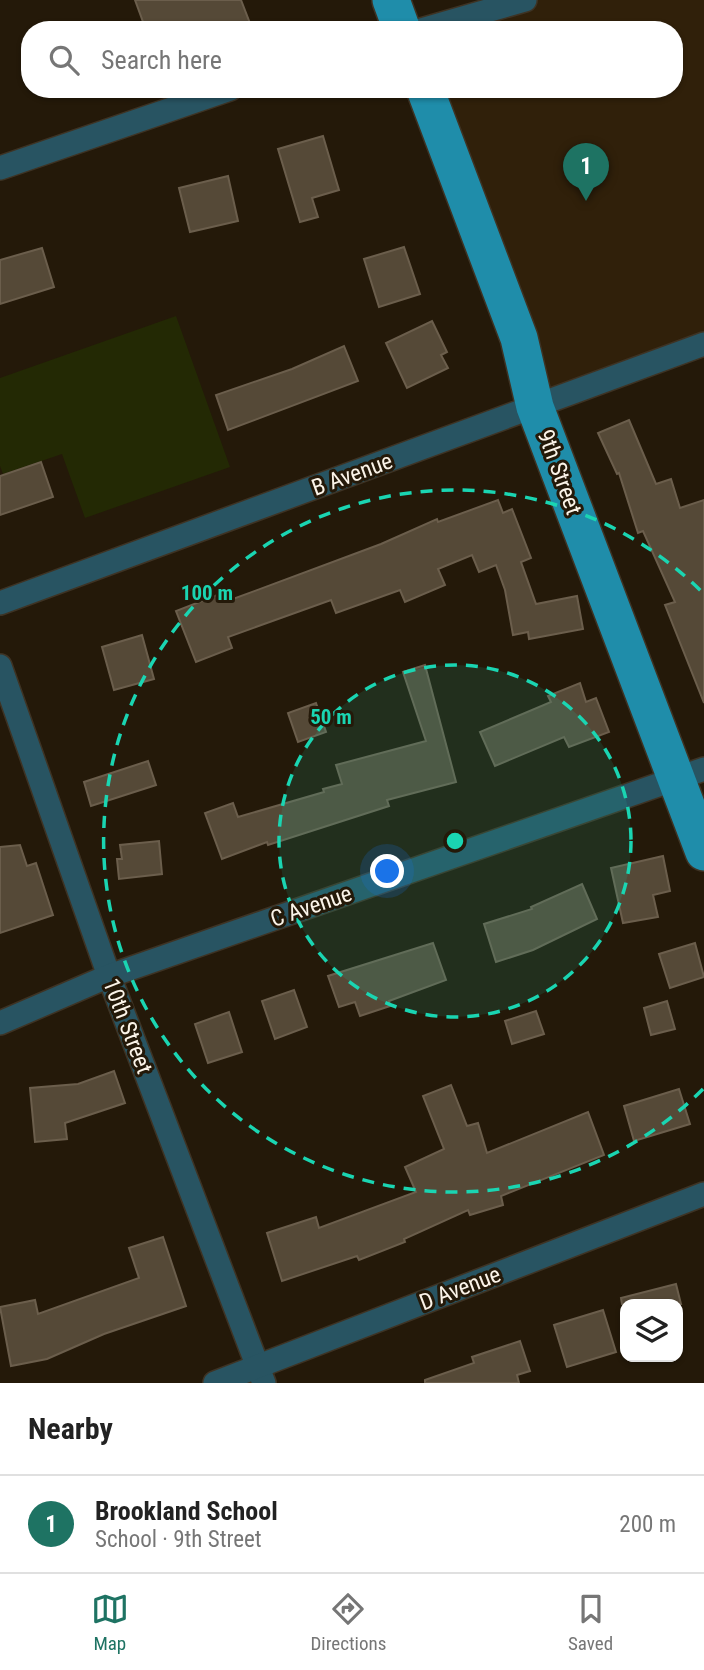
<!DOCTYPE html>
<html lang="en">
<head>
<meta charset="utf-8">
<style>
	body { margin:0; font-family:"Roboto Condensed",sans-serif; background:#f2f2f2; color:#222 }
	.controls { position:absolute; right:21px; bottom:21px; display:grid; overflow:hidden; border-radius:14px; box-shadow:0 2px 5px #0004 }
	.controls button { width:63px; height:63px; display:grid; place-items:center; padding:0; border:0; border-bottom:2px solid #e0e0e0; background:#fff; color:#222; font:35px sans-serif }
	.you { position:absolute; left:388px; top:872px; width:24px; height:24px; margin:-18px; border:5px solid #fff; border-radius:50%; background:#1a73e8; box-shadow:0 0 0 10px #1a73e833 }
	.badge { display:grid; place-items:center; width:46px; height:46px; border-radius:50%; background:#1e7363; color:#fff; font-size:23px; font-weight:700 }
	.pin { position:absolute; translate:-50% -58px; filter:drop-shadow(0 2px 4px #0008) }
	.pin::after { content:''; position:absolute; top:37px; width:24px; height:21px; background:inherit; clip-path:polygon(0 0,100% 0,50% 100%) }
	.list { margin:0; padding:0; list-style:none }
	h2 { display:flex; justify-content:space-between; align-items:center; height:91px; margin:0; padding:0 28px; font-size:30px }
	h2 small { font-size:23px; font-weight:400; color:#767676 }
	.list li { display:grid; grid-template-columns:46px 1fr auto; gap:21px; align-items:center; box-sizing:border-box; height:98px; padding:0 28px; border-top:2px solid #e0e0e0 }
	.list b { display:block; font-size:26px; white-space:nowrap }
	.list p { margin:0; font-size:23px; white-space:nowrap; color:#767676 }
	.list em { font-size:23px; font-style:normal; color:#767676 }
	.icon { flex:none; width:38px; height:38px; fill:none; stroke:currentColor; stroke-width:2; stroke-linecap:round; stroke-linejoin:round }
	.map { position:relative; flex:none; width:704px; height:1383px; overflow:hidden }
	.search { position:absolute; background:#fff; box-shadow:0 2px 5px #0004; left:21px; right:21px; top:21px; height:77px; display:flex; align-items:center; gap:18px; box-sizing:border-box; padding:0 24px; border-radius:28px; color:#767676; font-size:26px }
	.sheet { height:189px; background:#fff }
	nav { display:flex; justify-content:space-around; align-items:center; box-sizing:border-box; height:98px; border-top:2px solid #e0e0e0; background:#fff; font-size:19px; color:#767676 }
	nav a { display:grid; justify-items:center; gap:4px }
	nav .on { color:#1e7363 }
	.map>svg:first-child { display:block }
	.built { fill:#30200a }
	.green { fill:#232904 }
	.building { fill:#554937; stroke:#6b5e4c; stroke-width:2 }
	.lines { fill:none; stroke-linecap:round; stroke-linejoin:round }
	.street-casing { stroke:#3e3324; stroke-width:26 }
	.primary-casing { stroke:#3e3324; stroke-width:40 }
	.street { stroke:#285462; stroke-width:23 }
	.primary { stroke:#1f8daa; stroke-width:37 }
	.ring { fill:none; stroke:#1ad5b2; stroke-width:3.5; stroke-dasharray:12 9 }
	.labels { text-anchor:middle; stroke-width:6; stroke-linejoin:round; paint-order:stroke }
	.street-label { font-size:23px; fill:#fbf4e9; stroke:#241909 }
	.centre { fill:#1ad5b2; stroke:#241909; stroke-width:3.5 }
	.ring-label { font-size:21px; text-anchor:middle; font-weight:bold; fill:#1ad5b2; stroke:#241909; stroke-width:6; stroke-linejoin:round; paint-order:stroke }
</style>
</head>
<body>
<div class="map">
<svg width="704" height="1383" viewBox="0 0 704 1383">
	<rect width="100%" height="100%" fill="#241909"/>
	<!-- built -->
	<path class="built" d="M 525,0 L 704,0 L 704,344 L 535,407 L 425,89 L 674,89 L 674,30 L 421,30 Z"/>
	<!-- green -->
	<path class="green" d="M 176,316 L 230,467 L 85,518 L 62,454 L 3,474 L 0,466 L 0,378 Z"/>
	<!-- building -->
	<g class="building">
		<path d="M 135,0 L 241,0 L 251,26 L 240,30 L 146,30 Z"/>
		<path d="M 323,136 L 339,190 L 312,198 L 318,217 L 300,222 L 278,149 Z"/>
		<path d="M 228,176 L 238,221 L 190,232 L 179,188 Z"/>
		<path d="M 404,247 L 420,294 L 379,307 L 364,259 Z"/>
		<path d="M 42,248 L 54,287 L 0,304 L 0,260 Z"/>
		<path d="M 432,321 L 447,352 L 441,355 L 448,368 L 407,388 L 386,343 Z"/>
		<path d="M 344,346 L 358,381 L 228,430 L 216,395 L 292,369 Z"/>
		<path d="M 629,420 L 656,484 L 671,479 L 680,508 L 704,500 L 704,703 L 665,605 L 675,602 L 643,531 L 638,533 L 619,473 L 617,474 L 598,433 Z"/>
		<path d="M 41,462 L 53,497 L 0,515 L 0,476 Z"/>
		<path d="M 498,500 L 503,513 L 512,509 L 531,558 L 521,562 L 536,604 L 577,596 L 583,629 L 529,639 L 528,632 L 513,635 L 505,590 L 496,565 L 479,572 L 472,555 L 438,569 L 445,585 L 405,602 L 400,590 L 336,613 L 331,600 L 228,637 L 232,648 L 196,662 L 176,611 L 230,590 L 233,599 L 381,544 L 437,519 L 438,522 Z"/>
		<path d="M 142,635 L 154,679 L 114,690 L 102,647 Z"/>
		<path d="M 425,665 L 456,782 L 387,800 L 389,806 L 268,845 L 267,842 L 222,859 L 205,813 L 233,803 L 238,817 L 324,792 L 323,789 L 342,784 L 336,765 L 426,741 L 403,672 Z"/>
		<path d="M 580,683 L 586,702 L 596,698 L 609,732 L 569,747 L 564,737 L 495,766 L 480,732 L 551,702 L 548,696 Z"/>
		<path d="M 316,703 L 326,732 L 298,742 L 288,713 Z"/>
		<path d="M 148,761 L 156,785 L 91,806 L 84,782 Z"/>
		<path d="M 159,841 L 162,874 L 119,879 L 117,859 L 122,859 L 120,845 Z"/>
		<path d="M 20,845 L 27,866 L 36,863 L 53,915 L 0,933 L 0,847 Z"/>
		<path d="M 663,856 L 670,891 L 653,895 L 658,917 L 623,923 L 611,868 Z"/>
		<path d="M 582,884 L 597,919 L 533,950 L 496,962 L 484,924 L 532,909 L 531,907 Z"/>
		<path d="M 433,943 L 446,980 L 389,1001 L 390,1006 L 360,1016 L 355,1002 L 339,1007 L 328,976 Z"/>
		<path d="M 695,943 L 704,977 L 670,988 L 659,954 Z"/>
		<path d="M 294,990 L 307,1027 L 275,1039 L 262,1001 Z"/>
		<path d="M 667,1001 L 675,1029 L 651,1035 L 644,1008 Z"/>
		<path d="M 536,1011 L 544,1034 L 512,1044 L 505,1021 Z"/>
		<path d="M 229,1012 L 242,1052 L 208,1063 L 195,1024 Z"/>
		<path d="M 114,1071 L 125,1103 L 65,1123 L 67,1139 L 35,1142 L 30,1088 L 78,1084 Z"/>
		<path d="M 451,1085 L 467,1126 L 478,1123 L 487,1153 L 588,1112 L 604,1155 L 501,1196 L 503,1205 L 470,1215 L 468,1210 L 404,1239 L 405,1242 L 359,1260 L 357,1256 L 282,1281 L 267,1233 L 316,1217 L 319,1228 L 416,1192 L 405,1167 L 444,1149 L 423,1096 Z"/>
		<path d="M 679,1089 L 690,1124 L 634,1141 L 624,1106 Z"/>
		<path d="M 163,1237 L 186,1306 L 104,1334 L 47,1359 L 11,1366 L 0,1307 L 35,1300 L 38,1314 L 139,1278 L 129,1248 Z"/>
		<path d="M 676,1284 L 681,1304 L 622,1304 L 621,1298 Z"/>
		<path d="M 603,1310 L 616,1352 L 567,1367 L 554,1325 Z"/>
		<path d="M 520,1341 L 530,1371 L 517,1375 L 519,1383 L 425,1383 L 425,1380 L 474,1363 L 472,1357 Z"/>
	</g>
	<g class="lines">
		<!-- street casing -->
		<g class="street-casing">
			<g id="street">
				<path d="M 421,30 L 525,0"/>
				<path d="M 0,168 L 230,89"/>
				<path d="M 0,603 L 704,344"/>
				<path d="M 0,666 L 109,976 L 264,1383"/>
				<path d="M 0,1023 L 109,976 L 704,769"/>
				<path d="M 215,1383 L 704,1194"/>
			</g>
		</g>
		<!-- primary casing -->
		<g class="primary-casing">
			<g id="primary">
				<path d="M 391,0 L 402,30"/>
				<path d="M 425,89 L 519,338 L 535,407 L 704,852"/>
			</g>
		</g>
		<!-- street -->
		<use href="#street" class="street"/>
		<!-- primary -->
		<use href="#primary" class="primary"/>
	</g>
	<!-- distance rings -->
	<circle cx="455" cy="841" r="176" fill="#1ad5b2" fill-opacity=".12"/>
	<g class="ring">
		<circle cx="455" cy="841" r="176"/>
		<path d="M703 1089A351 351 0 1 1 703 593"/>
	</g>
	<g class="labels">
		<!-- street labels -->
		<g class="street-label">
			<text transform="translate(560 472) rotate(70)" y="8">9th Street</text>
			<text transform="translate(352 474) rotate(-20)" y="8">B Avenue</text>
			<text transform="translate(311 906) rotate(-19)" y="8">C Avenue</text>
			<text transform="translate(128 1026) rotate(69)" y="8">10th Street</text>
			<text transform="translate(460 1288) rotate(-21)" y="8">D Avenue</text>
		</g>
	</g>
	<circle cx="455" cy="841" r="10" class="centre"/>
	<g class="ring-label">
		<text x="207" y="600">100 m</text>
		<text x="331" y="724">50 m</text>
	</g>
</svg>
<div class="controls">
<button><svg class="icon" aria-label="layers" viewBox="0 0 24 24"><path d="M12 4l9 5-9 5-9-5zM3 14l9 5 9-5"/></svg></button>
</div>
<div class="you"></div>
<div class="pin badge" style="left:586px;top:201px">1</div>
<div class="search"><svg class="icon" aria-label="search" viewBox="0 0 24 24"><circle cx="10" cy="10" r="6"/><path d="M15 15l6 6"/></svg>Search here</div>
</div>
<section class="sheet">
<h2>Nearby<small></small></h2>
<ul class="list">
<li><span class="badge">1</span><div><b>Brookland School</b><p>School · 9th Street</p></div><em>200 m</em></li>
</ul>
</section>
<nav>
<a class="on"><svg class="icon" aria-label="map" viewBox="0 0 24 24"><path d="M3 6l6-2 6 2 6-2v14l-6 2-6-2-6 2zM9 4v14M15 6v14"/></svg>Map</a>
<a><svg class="icon" aria-label="directions" viewBox="0 0 24 24"><path d="M12 3l9 9-9 9-9-9zM9 14v-3h6M13 9l2 2-2 2"/></svg>Directions</a>
<a><svg class="icon" aria-label="saved" viewBox="0 0 24 24"><path d="M7 4h10v16l-5-4-5 4z"/></svg>Saved</a>
</nav>
</body>
</html>
